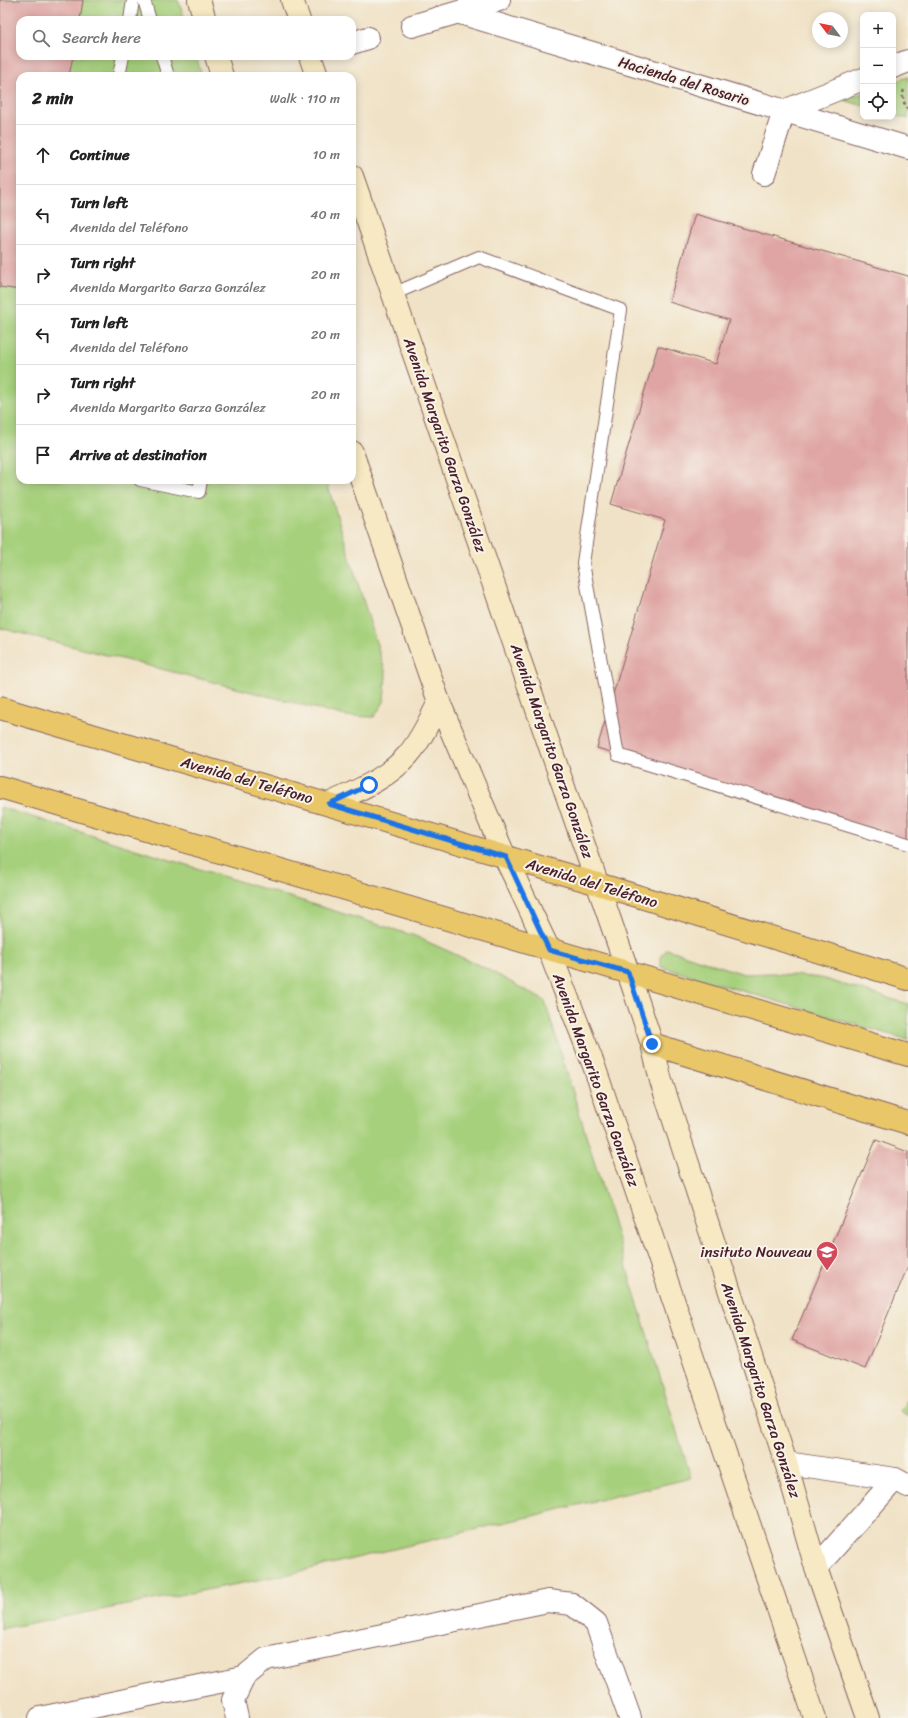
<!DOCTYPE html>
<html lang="en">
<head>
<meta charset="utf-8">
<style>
	body { margin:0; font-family:Sriracha,sans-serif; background:#f2f2f2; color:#222 }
	.controls { position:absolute; right:12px; top:12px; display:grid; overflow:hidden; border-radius:8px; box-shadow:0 2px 10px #0003 }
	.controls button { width:36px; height:36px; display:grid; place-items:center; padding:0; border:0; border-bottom:1px solid #e0e0e0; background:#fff; color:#222; font:20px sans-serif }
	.compass { position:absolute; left:812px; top:12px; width:36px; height:36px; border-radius:50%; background:#fff; box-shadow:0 2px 10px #0003; rotate:302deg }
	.stop { position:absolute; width:12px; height:12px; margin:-9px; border:3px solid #1a73e8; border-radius:50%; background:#fff }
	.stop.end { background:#1a73e8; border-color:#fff; box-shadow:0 1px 4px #0008 }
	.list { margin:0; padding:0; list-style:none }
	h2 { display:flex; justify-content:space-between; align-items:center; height:52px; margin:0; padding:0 16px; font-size:17px }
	h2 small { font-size:13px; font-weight:400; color:#767676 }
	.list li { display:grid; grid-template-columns:26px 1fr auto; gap:12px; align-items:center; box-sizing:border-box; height:60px; padding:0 16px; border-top:1px solid #e0e0e0 }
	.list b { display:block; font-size:15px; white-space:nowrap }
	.list p { margin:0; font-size:13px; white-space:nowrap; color:#767676 }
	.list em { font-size:13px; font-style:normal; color:#767676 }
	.icon { flex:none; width:22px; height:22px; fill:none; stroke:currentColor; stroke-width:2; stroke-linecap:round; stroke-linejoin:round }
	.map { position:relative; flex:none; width:908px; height:1718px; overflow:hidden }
	.search { position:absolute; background:#fff; box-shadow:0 2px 10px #0003; left:16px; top:16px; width:340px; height:44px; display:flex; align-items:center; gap:10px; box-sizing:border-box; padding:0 14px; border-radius:12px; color:#767676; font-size:15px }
	.panel { position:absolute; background:#fff; box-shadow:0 2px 10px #0003; left:16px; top:72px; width:340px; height:412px; border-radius:12px }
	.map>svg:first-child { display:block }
	.green { fill:#a6d07c; stroke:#787854 }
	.building { fill:#dfa5a4 }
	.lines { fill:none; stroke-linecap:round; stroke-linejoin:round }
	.lane-casing { stroke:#846361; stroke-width:14 }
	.street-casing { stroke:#846361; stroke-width:24 }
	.secondary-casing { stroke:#846361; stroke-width:24 }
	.primary-casing { stroke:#846361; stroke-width:24 }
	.path { stroke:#846361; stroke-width:2.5; stroke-dasharray:3 3; stroke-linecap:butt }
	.lane { stroke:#fff; stroke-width:12 }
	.street { stroke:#fff; stroke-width:22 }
	.secondary { stroke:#f6e9c3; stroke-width:22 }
	.primary { stroke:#e9c769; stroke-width:22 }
	.route { stroke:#1a73e8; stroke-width:5 }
	.labels { text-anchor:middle; stroke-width:4; stroke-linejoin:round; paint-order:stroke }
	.street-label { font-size:15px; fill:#4a1f2b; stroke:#f7f3e8 }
	.poi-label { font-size:15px; fill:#4a1f2b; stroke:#f7f3e8; text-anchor:end }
</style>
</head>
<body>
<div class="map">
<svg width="908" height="1718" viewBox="0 0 908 1718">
	<rect width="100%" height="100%" fill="#f7f3e8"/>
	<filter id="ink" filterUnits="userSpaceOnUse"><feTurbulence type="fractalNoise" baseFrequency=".025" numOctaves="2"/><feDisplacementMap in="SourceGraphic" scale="8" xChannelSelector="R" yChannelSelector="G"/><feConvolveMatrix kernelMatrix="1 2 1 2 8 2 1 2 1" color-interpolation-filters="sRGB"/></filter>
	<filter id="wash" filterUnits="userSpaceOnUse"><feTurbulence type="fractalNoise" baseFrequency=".012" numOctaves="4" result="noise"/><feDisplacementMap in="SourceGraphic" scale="16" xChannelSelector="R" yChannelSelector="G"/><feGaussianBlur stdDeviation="0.9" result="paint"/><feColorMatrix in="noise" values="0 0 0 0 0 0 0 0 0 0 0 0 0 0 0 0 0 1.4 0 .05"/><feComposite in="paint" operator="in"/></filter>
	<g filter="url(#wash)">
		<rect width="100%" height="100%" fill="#f0e2c6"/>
		<!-- green -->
		<g class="green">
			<path d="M 0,0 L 178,0 L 185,20 L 20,20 L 20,56 L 196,56 L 202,76 L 20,76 L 20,480 L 326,480 L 386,674 L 384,702 L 374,717 L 346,716 L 0,628 Z"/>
			<path d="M 908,77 L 908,119 L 893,115 L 893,82 Z"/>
			<path d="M 863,93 L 863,106 L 844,100 Z"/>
			<path d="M 0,807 L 415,936 L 487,969 L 545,1001 L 691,1478 L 285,1575 L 0,1629 Z"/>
			<path d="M 667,949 L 744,974 L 772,973 L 821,978 L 908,1004 L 908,1040 L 661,967 L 661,957 Z"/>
			<path d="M 908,1399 L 908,1416 L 900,1411 Z"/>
		</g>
		<g id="blocks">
			<!-- building -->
			<g class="building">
				<path d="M 0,0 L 83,0 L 80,20 L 20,20 L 20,56 L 73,56 L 69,76 L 20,76 L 20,290 L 0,287 Z"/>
				<path d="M 695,214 L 908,276 L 908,839 L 597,748 L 665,520 L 611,504 L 658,346 L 716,364 L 729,320 L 669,302 Z"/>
				<path d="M 876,1140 L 908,1152 L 908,1266 L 865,1369 L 792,1340 Z"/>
			</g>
		</g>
	</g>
	<g filter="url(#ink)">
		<use href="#blocks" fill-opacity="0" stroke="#846361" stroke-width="1"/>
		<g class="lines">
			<!-- lane casing -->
			<g class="lane-casing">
				<g id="lane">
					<path d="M 144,0 L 150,20"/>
					<path d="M 130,20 L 133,0"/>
					<path d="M 162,56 L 168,76"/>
					<path d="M 119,76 L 123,56"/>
					<path d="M 393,294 L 479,257 L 621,310 L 583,563 L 618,755 L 908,844"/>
					<path d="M 140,480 L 199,492 L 201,480"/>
				</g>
			</g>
			<!-- street casing -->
			<g class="street-casing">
				<g id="street">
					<path d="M 460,13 L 908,148"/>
					<path d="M 412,26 L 499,0"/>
					<path d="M 352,43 L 368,38"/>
					<path d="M 893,67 L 908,61"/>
					<path d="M 764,174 L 784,111 L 863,79"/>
					<path d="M 786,1463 L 895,1479 L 908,1486"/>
					<path d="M 816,1568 L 895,1479"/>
					<path d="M 169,1692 L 244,1677"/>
					<path d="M 40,1718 L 159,1693"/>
					<path d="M 237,1718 L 233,1700 L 244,1677 L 266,1659 L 548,1601 L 572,1604 L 596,1623 L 630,1718"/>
				</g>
			</g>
			<!-- secondary casing -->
			<g class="secondary-casing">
				<g id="secondary">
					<path d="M 199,0 L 205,20"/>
					<path d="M 292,0 L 299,20"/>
					<path d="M 216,56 L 222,76"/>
					<path d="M 310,56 L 317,76"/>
					<path d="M 352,176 L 628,972 L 652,1044 L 661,1081 L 786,1463 L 816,1568 L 868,1718"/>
					<path d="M 352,452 L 439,702 L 505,857 L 549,950 L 594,1066 L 815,1718"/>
					<path d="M 329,804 C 356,791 387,779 408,755 C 421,740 430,720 439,702"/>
				</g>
			</g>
			<!-- primary casing -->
			<g class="primary-casing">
				<g id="primary">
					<path d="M 0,708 L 598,884 L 908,979"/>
					<path d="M 0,787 L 908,1055"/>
					<path d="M 652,1044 L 908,1123"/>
				</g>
			</g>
			<!-- path -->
			<path class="path" d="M 904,90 C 901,97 904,104 908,109"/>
			<!-- lane -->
			<use href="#lane" class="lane"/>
			<!-- street -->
			<use href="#street" class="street"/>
			<!-- secondary -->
			<use href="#secondary" class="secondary"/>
			<!-- primary -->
			<use href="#primary" class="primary"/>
		</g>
	</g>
	<g class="lines" filter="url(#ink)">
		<!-- route -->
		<path class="route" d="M 369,785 L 329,804 L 506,857 L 549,950 L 628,972 L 652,1044"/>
	</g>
	<!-- icons -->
	<defs>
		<g id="school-pin" transform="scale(1.15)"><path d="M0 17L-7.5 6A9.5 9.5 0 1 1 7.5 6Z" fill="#d1495b" stroke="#f7f3e8"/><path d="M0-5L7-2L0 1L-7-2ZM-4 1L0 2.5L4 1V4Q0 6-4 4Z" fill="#fff"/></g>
	</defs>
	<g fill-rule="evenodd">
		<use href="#school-pin" x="827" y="1252"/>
	</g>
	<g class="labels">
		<!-- street labels -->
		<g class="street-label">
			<text transform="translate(684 81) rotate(17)" y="5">Hacienda del Rosario</text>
			<text transform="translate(445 445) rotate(71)" y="5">Avenida Margarito Garza González</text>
			<text transform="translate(552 751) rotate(71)" y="5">Avenida Margarito Garza González</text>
			<text transform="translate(247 780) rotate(16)" y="5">Avenida del Teléfono</text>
			<text transform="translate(592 883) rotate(17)" y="5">Avenida del Teléfono</text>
			<text transform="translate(596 1080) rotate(70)" y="5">Avenida Margarito Garza González</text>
			<text transform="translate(761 1390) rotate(72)" y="5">Avenida Margarito Garza González</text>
		</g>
		<!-- poi labels -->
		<g class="poi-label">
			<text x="812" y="1257">insituto Nouveau</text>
		</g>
	</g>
</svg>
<div class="controls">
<button>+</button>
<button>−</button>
<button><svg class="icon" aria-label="locate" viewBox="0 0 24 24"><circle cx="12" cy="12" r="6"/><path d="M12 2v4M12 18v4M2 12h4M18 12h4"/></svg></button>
</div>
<svg class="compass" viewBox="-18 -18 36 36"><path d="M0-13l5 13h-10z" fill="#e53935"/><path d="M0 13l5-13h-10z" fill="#767676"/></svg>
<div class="stop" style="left:369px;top:785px"></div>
<div class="stop end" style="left:652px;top:1044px"></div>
<div class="search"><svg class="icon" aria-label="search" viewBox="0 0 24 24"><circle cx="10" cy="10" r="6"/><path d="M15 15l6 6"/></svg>Search here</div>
<section class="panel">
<h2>2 min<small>Walk · 110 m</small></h2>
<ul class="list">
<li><svg class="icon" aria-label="ahead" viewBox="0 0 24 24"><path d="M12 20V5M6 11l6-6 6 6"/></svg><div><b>Continue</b></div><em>10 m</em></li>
<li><svg class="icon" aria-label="left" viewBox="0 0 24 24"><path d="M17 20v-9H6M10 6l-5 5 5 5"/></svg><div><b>Turn left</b><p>Avenida del Teléfono</p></div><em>40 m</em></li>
<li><svg class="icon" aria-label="right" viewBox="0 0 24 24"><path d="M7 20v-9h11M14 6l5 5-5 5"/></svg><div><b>Turn right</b><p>Avenida Margarito Garza González</p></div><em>20 m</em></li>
<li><svg class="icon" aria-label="left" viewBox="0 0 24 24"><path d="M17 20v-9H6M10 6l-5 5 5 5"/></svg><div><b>Turn left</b><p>Avenida del Teléfono</p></div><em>20 m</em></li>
<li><svg class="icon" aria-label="right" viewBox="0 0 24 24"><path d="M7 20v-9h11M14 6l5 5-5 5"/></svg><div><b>Turn right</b><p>Avenida Margarito Garza González</p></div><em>20 m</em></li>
<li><svg class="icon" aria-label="arrive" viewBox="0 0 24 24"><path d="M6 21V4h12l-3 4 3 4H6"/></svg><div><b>Arrive at destination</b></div></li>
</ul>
</section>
</div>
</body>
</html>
